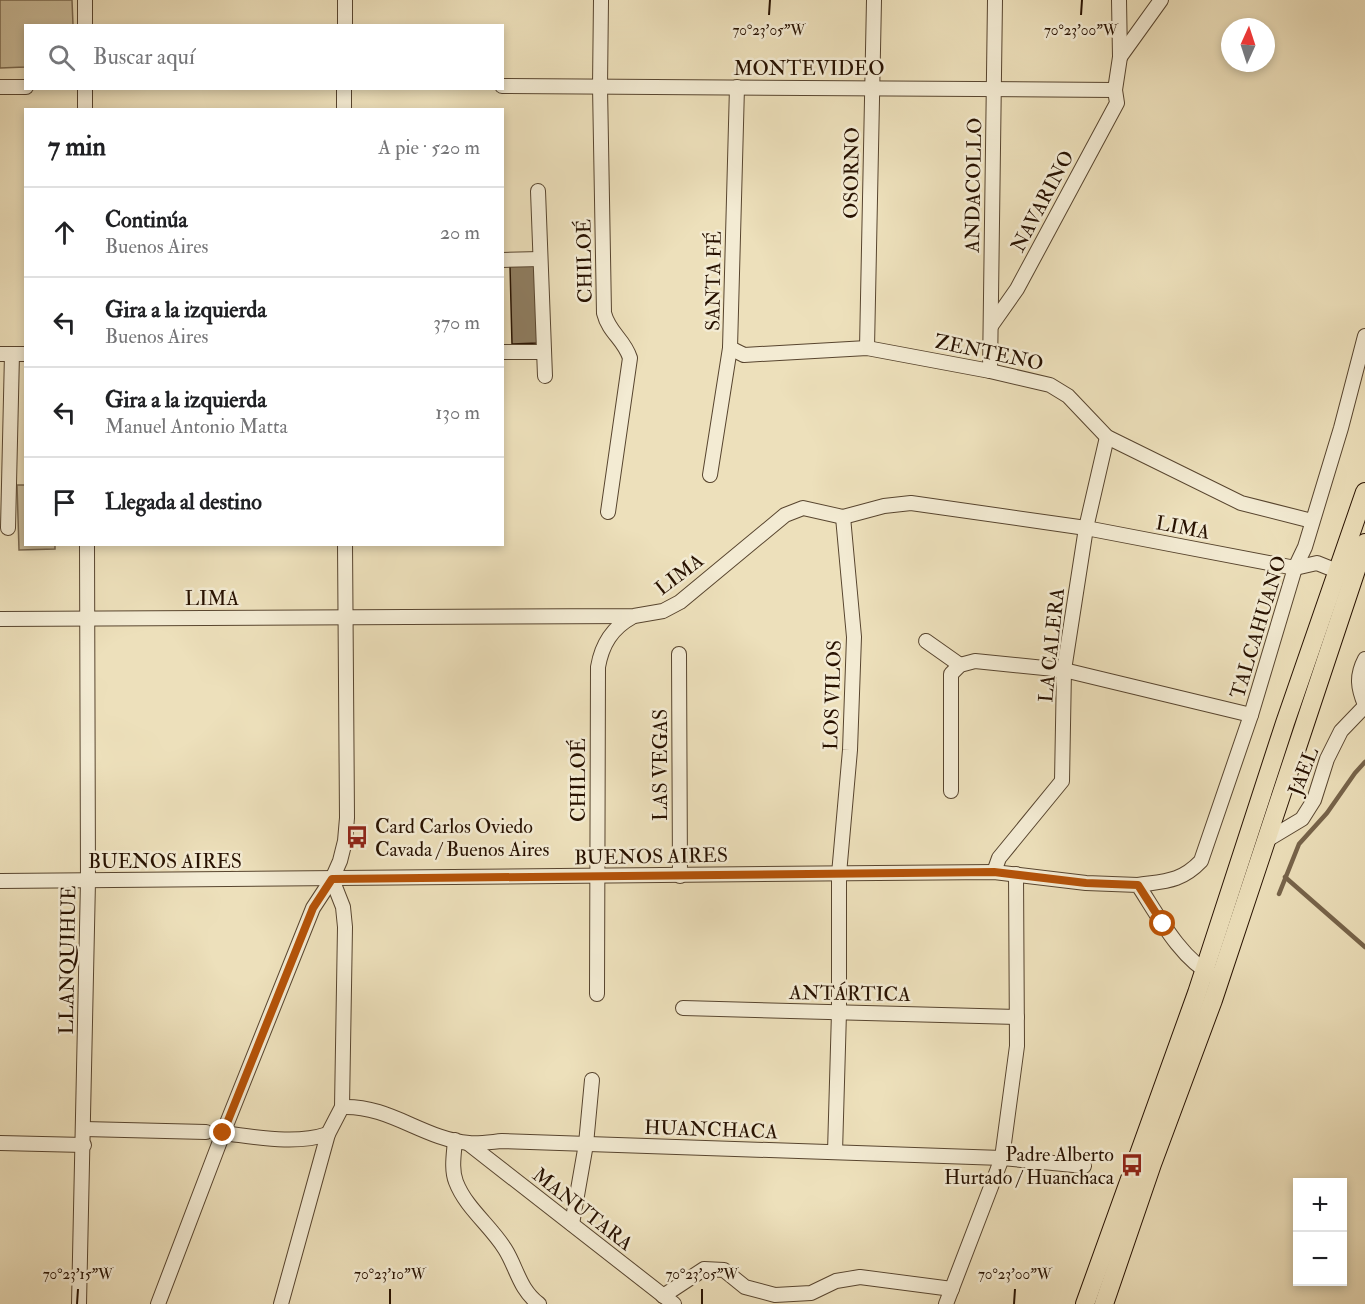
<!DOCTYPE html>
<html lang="es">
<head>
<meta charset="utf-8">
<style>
	body { margin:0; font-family:"IM FELL Double Pica",serif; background:#f6f6f6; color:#202124 }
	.controls { position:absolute; right:18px; bottom:18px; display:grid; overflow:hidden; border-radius:0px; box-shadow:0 3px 9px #0003 }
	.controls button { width:54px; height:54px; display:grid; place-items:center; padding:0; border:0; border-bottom:2px solid #e0e0e0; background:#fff; color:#202124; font:30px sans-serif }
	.compass { position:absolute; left:1221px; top:18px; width:54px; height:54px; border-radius:50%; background:#fff; box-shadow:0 3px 9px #0003; rotate:3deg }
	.stop { position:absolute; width:18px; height:18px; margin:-14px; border:4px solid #b45309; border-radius:50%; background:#fff }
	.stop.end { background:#b45309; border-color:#fff; box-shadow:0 2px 6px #0008 }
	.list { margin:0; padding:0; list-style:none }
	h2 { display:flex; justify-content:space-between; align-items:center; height:78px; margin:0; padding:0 24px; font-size:26px }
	h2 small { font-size:20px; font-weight:400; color:#757577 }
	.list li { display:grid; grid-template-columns:39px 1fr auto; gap:18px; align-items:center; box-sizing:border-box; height:90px; padding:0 24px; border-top:2px solid #e0e0e0 }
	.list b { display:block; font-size:22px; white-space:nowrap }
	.list p { margin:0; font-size:20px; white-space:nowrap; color:#757577 }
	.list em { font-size:20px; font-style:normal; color:#757577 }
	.icon { flex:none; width:33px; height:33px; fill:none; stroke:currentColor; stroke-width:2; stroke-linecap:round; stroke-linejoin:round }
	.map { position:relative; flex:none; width:1365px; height:1304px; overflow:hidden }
	.search { position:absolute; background:#fff; box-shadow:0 3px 9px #0003; left:24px; top:24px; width:480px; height:66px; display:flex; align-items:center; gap:15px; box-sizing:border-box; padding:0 21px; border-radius:0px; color:#757577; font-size:22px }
	.panel { position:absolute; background:#fff; box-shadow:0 3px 9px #0003; left:24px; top:108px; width:480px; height:438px; border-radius:0px }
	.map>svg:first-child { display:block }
	.green { fill:#cbbd9b; stroke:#79674e; stroke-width:1.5 }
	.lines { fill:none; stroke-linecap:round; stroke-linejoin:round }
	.stream { stroke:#76634a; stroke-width:4.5 }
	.building { fill:#8e7d61; stroke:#271100; stroke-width:1.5 }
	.minor-casing { stroke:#58452f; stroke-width:16 }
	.major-casing { stroke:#271100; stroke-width:20 }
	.minor { stroke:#f3ebd3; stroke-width:14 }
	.major { stroke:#ede0bb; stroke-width:18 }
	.route { stroke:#b45309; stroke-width:8 }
	.ticks { fill:none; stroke:#271100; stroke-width:2 }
	.labels { text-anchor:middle; stroke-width:5; stroke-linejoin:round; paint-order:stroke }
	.street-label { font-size:20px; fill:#271100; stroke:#f3ebd3 }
	.poi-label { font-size:20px; fill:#271100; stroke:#f3ebd3; text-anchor:start }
	.ticks-label { font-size:15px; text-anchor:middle; fill:#271100; stroke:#f3ebd3; stroke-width:5; stroke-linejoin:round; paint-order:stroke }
</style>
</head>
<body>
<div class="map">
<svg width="1365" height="1304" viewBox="0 0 1365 1304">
	<rect width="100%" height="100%" fill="#ede0bb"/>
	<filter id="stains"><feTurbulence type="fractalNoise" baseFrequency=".00333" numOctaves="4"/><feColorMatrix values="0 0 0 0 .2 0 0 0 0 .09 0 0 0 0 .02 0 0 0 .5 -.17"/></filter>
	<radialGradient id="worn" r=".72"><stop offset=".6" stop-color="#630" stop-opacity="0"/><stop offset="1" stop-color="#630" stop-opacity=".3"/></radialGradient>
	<!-- green -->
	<g class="green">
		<path d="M 0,0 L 72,0 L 73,25 L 26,26 L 25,67 L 0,68 Z"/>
		<path d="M 17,485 L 25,485 L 26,544 L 55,545 L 55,549 L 19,550 Z"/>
	</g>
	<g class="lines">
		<!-- stream -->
		<g class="stream">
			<path d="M 1285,877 L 1365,947"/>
			<path d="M 1279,894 L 1299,844 L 1327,813 L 1355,773 L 1365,762"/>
		</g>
	</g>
	<!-- building -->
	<path class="building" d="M 536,265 L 538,343 L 512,344 L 510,266 Z"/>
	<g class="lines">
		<!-- minor casing -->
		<g class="minor-casing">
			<g id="minor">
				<path d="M 601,0 L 600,86 L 604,313 C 609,333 624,339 630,358 L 608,512"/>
				<path d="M 85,26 L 85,0"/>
				<path d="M 345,26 L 345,0"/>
				<path d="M 1120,57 L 1161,0"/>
				<path d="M 502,86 L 1115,90"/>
				<path d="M 0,87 L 26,87"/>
				<path d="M 85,88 L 85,110"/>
				<path d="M 344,88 L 344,110"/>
				<path d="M 538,191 L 545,376"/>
				<path d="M 502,260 L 540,259"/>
				<path d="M 991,326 L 1017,289 L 1117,103 L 1115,90 L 1120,57 L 1119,0"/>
				<path d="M 730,348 L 744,355 L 867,348 L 990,371 L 1050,385 L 1068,396 L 1107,437 L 1241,503 L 1312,521"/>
				<path d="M 867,348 L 874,0"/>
				<path d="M 502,352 L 544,352"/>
				<path d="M 0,354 L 26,354"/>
				<path d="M 990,371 L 995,0"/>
				<path d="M 710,475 L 730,348 L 737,87"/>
				<path d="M 8,528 L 12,354"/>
				<path d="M 0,619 L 634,616 L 663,611 L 680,602 L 785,515 L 803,508 L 843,517 L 884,506 L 911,503 L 1086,528 L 1295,568 L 1317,563 L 1347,575"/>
				<path d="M 926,641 L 960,665"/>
				<path d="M 679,654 L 680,876"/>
				<path d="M 1365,659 C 1356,676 1358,688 1365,705"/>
				<path d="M 951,791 L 951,674 L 960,665 L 975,661 L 1064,670 L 1251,715"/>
				<path d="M 1267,840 L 1302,819 L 1314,800 L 1327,759 L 1341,731 L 1365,706"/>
				<path d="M 994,872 L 999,858 L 1062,781 L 1064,670 L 1086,528 L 1107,437"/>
				<path d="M 0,881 L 994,872 L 1086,883 L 1138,885 C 1157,914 1181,960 1213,975"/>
				<path d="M 1138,885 C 1165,881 1181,882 1201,861 L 1251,715 L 1295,568 L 1305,547 L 1341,428 L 1365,336"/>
				<path d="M 597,994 L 598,667 C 602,644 612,628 632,617"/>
				<path d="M 683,1008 L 1017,1017"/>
				<path d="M 342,1107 C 390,1105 423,1139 469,1143 C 479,1144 491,1142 502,1141 L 1002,1158 L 1084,1166"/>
				<path d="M 84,1129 L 206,1132"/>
				<path d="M 223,1133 C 257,1137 295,1145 328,1134"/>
				<path d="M 455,1140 C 454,1154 451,1169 456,1182 C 466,1208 490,1225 505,1249 C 517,1268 519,1289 539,1304"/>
				<path d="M 0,1143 L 84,1145"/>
				<path d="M 469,1144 L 674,1304"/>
				<path d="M 835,1152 L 839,1012 L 839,874 L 850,750 L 854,637 L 843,517"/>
				<path d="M 572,1224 L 586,1144 L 592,1080"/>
				<path d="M 663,1296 L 704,1269 L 724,1270 L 745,1287 L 775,1295 L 811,1293 L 836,1281 L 860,1277 L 952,1289"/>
				<path d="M 79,1304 L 88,881 L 87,544"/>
				<path d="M 158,1304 L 227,1123 L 313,908 L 332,879 L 340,861 L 345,841 L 347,818 L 345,544"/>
				<path d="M 281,1304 L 328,1134 L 342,1107 L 345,927 L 343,907 L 332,879"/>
				<path d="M 946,1304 L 1002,1158 L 1017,1046 L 1016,874"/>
			</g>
		</g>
		<!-- major casing -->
		<g class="major-casing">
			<g id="major">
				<path d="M 1085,1304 L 1197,993 L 1285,723 L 1365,492"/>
				<path d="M 1104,1304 L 1152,1164 L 1213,1000 L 1365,543"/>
			</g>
		</g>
		<!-- minor -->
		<use href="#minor" class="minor"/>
		<!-- major -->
		<use href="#major" class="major"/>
	</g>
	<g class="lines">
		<!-- route -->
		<path class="route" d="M 223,1133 L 313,908 L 332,879 L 994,872 L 1086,883 L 1138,885 L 1163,924"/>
	</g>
	<!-- ticks -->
	<path class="ticks" d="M 769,15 L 770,0M 1081,15 L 1082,0M 77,1304 L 78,1289M 390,1304 L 390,1289M 702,1304 L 702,1289M 1014,1304 L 1015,1289"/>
	<!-- icons -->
	<defs>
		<g id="bus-bare" transform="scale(1.8)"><path d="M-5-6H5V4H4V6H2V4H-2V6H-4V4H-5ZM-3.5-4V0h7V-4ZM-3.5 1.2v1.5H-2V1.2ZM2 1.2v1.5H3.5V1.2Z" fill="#8f2418" stroke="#f3ebd3" stroke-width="2.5" paint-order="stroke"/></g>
	</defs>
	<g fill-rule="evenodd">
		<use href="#bus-bare" x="357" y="837"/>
		<use href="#bus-bare" x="1132" y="1165"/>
	</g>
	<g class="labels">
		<!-- street labels -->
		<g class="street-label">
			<text x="809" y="75">MONTEVIDEO</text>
			<text transform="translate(851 173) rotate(-89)" y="7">OSORNO</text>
			<text transform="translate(973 185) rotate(-89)" y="7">ANDACOLLO</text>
			<text transform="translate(1042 201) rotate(-62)" y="7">NAVARINO</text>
			<text transform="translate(584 261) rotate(-91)" y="7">CHILOÉ</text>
			<text transform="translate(713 281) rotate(-89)" y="7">SANTA FÉ</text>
			<text transform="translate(989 352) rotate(12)" y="7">ZENTENO</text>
			<text transform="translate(1183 527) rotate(11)" y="7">LIMA</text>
			<text transform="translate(679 574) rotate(-37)" y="7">LIMA</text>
			<text x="212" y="605">LIMA</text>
			<text transform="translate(1258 627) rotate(-73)" y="7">TALCAHUANO</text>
			<text transform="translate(1051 645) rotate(-84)" y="7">LA CALERA</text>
			<text transform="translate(832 695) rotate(-88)" y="7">LOS VILOS</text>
			<text transform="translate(660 765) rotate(-90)" y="7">LAS VEGAS</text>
			<text transform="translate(1303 771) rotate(-68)" y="7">JAEL</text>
			<text transform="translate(578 780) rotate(-90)" y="7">CHILOÉ</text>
			<text transform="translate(651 856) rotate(-1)" y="7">BUENOS AIRES</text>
			<text x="165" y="868">BUENOS AIRES</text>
			<text transform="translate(67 960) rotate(-89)" y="7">LLANQUIHUE</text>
			<text transform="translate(850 993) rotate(1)" y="7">ANTÁRTICA</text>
			<text transform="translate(711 1129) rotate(2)" y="7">HUANCHACA</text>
			<text transform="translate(583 1209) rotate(38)" y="7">MANUTARA</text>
		</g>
		<!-- poi labels -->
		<g class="poi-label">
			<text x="375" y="833">Card Carlos Oviedo<tspan x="375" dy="23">Cavada / Buenos Aires</tspan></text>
			<text x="1114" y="1161" text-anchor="end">Padre Alberto<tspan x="1114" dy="23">Hurtado / Huanchaca</tspan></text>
		</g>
	</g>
	<g class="ticks-label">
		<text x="769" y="35">70°23'05"W</text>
		<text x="1081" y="35">70°23'00"W</text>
		<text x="78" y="1279">70°23'15"W</text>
		<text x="390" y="1279">70°23'10"W</text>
		<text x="702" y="1279">70°23'05"W</text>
		<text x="1015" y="1279">70°23'00"W</text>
	</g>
	<rect width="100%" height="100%" filter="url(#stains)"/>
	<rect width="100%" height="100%" fill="url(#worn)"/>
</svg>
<div class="controls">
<button>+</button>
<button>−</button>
</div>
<svg class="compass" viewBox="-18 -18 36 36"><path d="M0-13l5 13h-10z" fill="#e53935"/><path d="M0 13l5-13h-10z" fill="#757577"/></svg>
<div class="stop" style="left:1163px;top:924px"></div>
<div class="stop end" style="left:223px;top:1133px"></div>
<div class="search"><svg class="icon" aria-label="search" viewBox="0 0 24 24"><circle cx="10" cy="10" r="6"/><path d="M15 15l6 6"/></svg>Buscar aquí</div>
<section class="panel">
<h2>7 min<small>A pie · 520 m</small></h2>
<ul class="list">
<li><svg class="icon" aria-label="ahead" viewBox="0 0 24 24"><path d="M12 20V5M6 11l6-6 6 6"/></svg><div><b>Continúa</b><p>Buenos Aires</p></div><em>20 m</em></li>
<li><svg class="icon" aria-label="left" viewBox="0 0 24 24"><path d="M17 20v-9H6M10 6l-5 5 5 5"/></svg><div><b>Gira a la izquierda</b><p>Buenos Aires</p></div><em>370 m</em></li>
<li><svg class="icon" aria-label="left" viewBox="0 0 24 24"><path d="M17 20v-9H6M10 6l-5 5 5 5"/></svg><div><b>Gira a la izquierda</b><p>Manuel Antonio Matta</p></div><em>130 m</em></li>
<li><svg class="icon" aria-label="arrive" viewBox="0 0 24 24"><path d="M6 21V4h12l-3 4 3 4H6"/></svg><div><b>Llegada al destino</b></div></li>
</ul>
</section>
</div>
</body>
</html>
